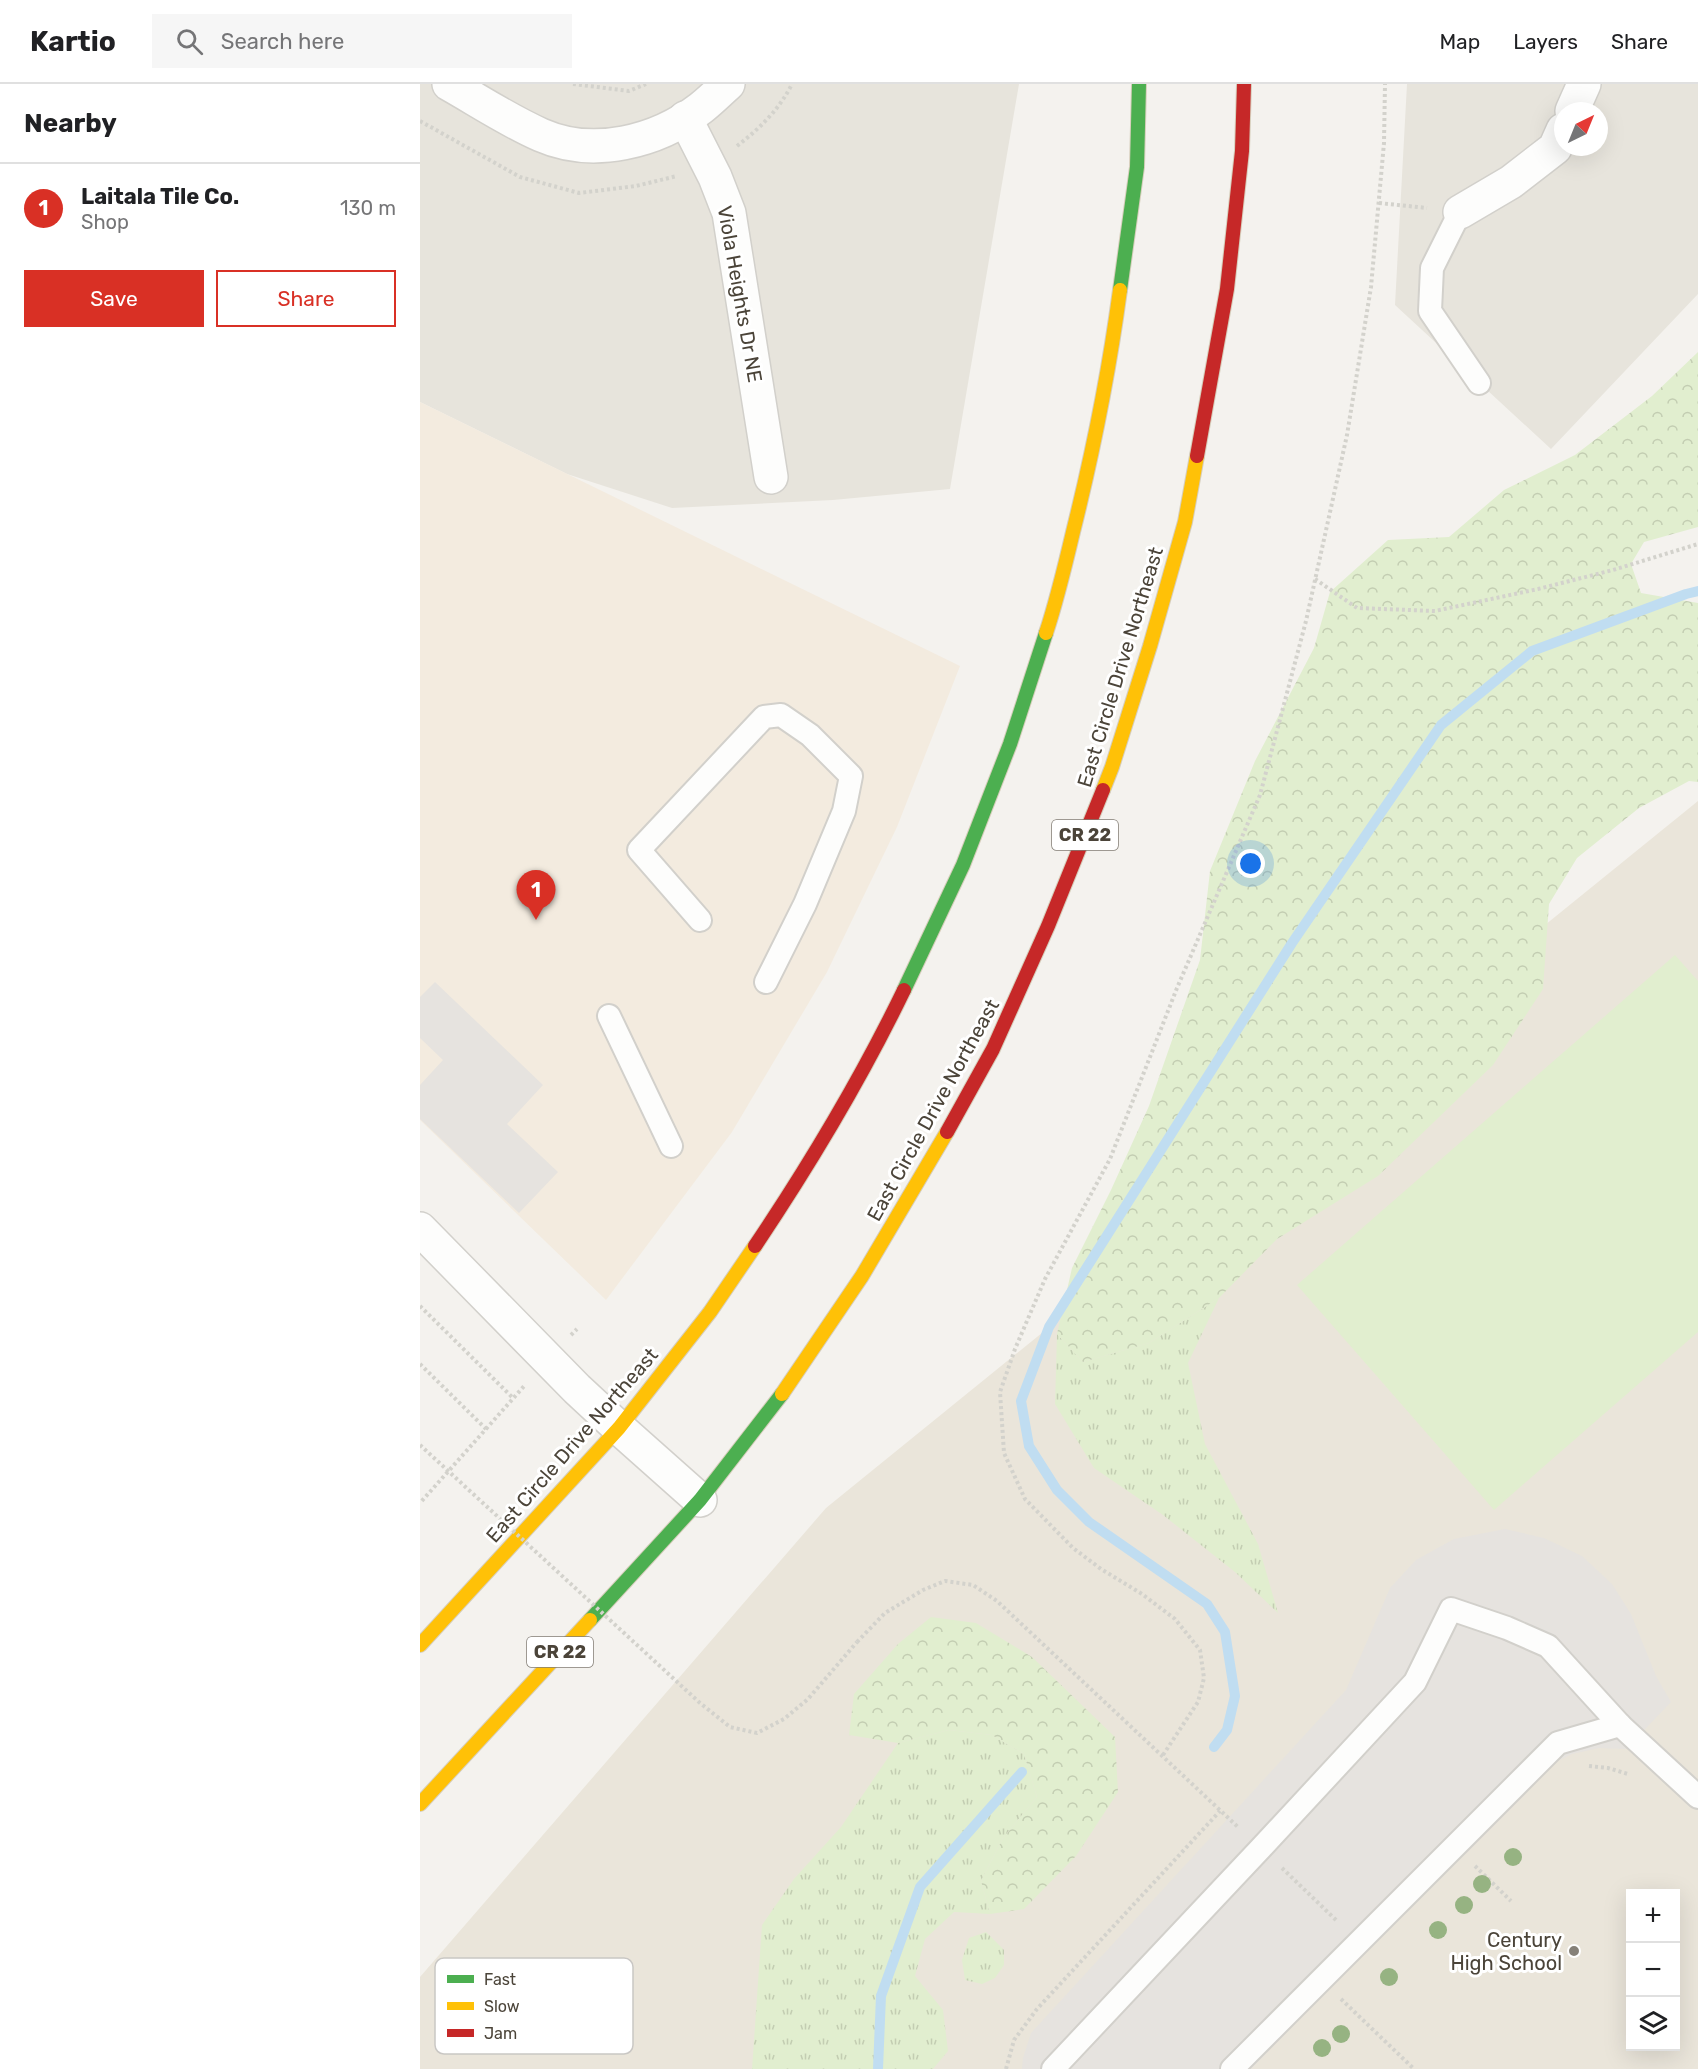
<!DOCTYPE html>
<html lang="en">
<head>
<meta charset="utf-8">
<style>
	body { margin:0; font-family:Rubik,sans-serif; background:#f6f6f6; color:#202124 }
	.controls { position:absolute; right:18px; bottom:18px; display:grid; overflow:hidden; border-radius:0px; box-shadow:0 6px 24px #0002 }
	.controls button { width:54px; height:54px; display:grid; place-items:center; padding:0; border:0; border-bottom:2px solid #e0e0e0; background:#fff; color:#202124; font:30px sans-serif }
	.compass { position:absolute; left:1134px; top:18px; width:54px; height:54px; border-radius:50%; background:#fff; box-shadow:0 6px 24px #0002; rotate:43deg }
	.you { position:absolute; left:831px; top:780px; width:21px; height:21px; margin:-15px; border:4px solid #fff; border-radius:50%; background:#1a73e8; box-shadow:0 0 0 9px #1a73e833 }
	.badge { display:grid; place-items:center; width:39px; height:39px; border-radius:50%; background:#d93025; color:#fff; font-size:20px; font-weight:700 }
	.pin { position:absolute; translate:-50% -50px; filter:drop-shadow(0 2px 3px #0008) }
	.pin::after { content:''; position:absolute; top:32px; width:21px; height:18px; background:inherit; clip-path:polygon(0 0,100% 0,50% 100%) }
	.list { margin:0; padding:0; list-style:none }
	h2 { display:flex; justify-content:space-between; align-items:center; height:78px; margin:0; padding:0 24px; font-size:26px }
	h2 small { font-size:20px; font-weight:400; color:#757577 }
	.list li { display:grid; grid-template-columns:39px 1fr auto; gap:18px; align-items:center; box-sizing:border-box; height:90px; padding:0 24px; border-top:2px solid #e0e0e0 }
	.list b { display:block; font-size:22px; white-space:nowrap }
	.list p { margin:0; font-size:20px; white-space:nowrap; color:#757577 }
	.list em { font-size:20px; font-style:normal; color:#757577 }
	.actions { display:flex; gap:12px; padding:18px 24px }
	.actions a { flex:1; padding:14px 0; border:2px solid #d93025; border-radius:0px; text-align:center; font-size:21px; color:#d93025 }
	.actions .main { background:#d93025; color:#fff }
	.icon { flex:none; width:33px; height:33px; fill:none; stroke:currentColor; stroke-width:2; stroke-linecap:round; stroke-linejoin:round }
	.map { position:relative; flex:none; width:1278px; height:1985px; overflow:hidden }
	header { display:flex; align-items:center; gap:36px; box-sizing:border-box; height:84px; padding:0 30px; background:#fff; border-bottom:2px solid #e0e0e0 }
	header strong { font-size:28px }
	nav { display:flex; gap:33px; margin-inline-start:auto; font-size:21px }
	.search { width:420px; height:54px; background:#f6f6f6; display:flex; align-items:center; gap:15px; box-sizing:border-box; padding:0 21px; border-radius:0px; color:#757577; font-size:22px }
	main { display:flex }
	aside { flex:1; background:#fff }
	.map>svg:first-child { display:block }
	.residential { fill:#e7e4dc; fill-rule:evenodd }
	.commercial { fill:#f3ebdf }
	.education { fill:#eae5da; fill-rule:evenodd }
	.grass { fill:url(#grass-tufts) }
	.forest { fill:url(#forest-crowns) }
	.pitch { fill:#e1eecf }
	.parking { fill:#e6e3df }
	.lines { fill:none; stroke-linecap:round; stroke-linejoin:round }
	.stream { stroke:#c0ddf1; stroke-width:10 }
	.lane-casing { stroke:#d2d0cb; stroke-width:26 }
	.street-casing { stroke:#d2d0cb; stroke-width:36 }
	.fast-casing { stroke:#d6cebb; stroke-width:16 }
	.slow-casing { stroke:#d6cebb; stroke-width:16 }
	.jam-casing { stroke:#d6cebb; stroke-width:16 }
	.path { stroke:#d3d2cc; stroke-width:4; stroke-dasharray:3 3; stroke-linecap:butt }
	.lane { stroke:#fdfdfc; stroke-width:22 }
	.street { stroke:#fdfdfc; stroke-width:33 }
	.fast { stroke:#4caf50; stroke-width:14 }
	.slow { stroke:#ffc107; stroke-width:14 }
	.jam { stroke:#c62828; stroke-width:14 }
	.path-bridge { stroke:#d3d2cc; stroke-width:4; stroke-dasharray:3 3; stroke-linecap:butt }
	.tree { fill:#96b382 }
	.poi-dot { fill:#868178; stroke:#fff; stroke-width:2 }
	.labels { text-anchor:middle; stroke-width:6; stroke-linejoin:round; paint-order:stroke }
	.shield { fill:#fff; stroke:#817c74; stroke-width:1.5 }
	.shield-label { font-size:18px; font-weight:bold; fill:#4b4439 }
	.street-label { font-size:20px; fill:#4b4439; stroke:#fff }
	.poi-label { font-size:20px; fill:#4b4439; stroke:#fff; text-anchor:end }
	.key { fill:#fff; stroke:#c9c7c4; stroke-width:1.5 }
	.key-label { font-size:16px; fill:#4b4439 }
</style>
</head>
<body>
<header>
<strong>Kartio</strong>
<div class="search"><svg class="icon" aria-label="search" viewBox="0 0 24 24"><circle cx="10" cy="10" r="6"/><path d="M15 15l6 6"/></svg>Search here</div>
<nav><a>Map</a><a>Layers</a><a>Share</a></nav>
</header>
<main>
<aside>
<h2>Nearby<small></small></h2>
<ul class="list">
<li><span class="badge">1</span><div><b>Laitala Tile Co.</b><p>Shop</p></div><em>130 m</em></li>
</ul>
<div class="actions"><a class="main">Save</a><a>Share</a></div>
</aside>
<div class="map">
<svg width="1278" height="1985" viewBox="0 0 1278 1985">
	<defs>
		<pattern id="grass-tufts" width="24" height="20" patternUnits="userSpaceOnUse" patternTransform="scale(1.5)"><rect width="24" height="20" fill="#e1eecf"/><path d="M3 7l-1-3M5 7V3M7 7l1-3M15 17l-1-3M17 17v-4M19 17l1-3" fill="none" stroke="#c3cdb2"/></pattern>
		<pattern id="forest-crowns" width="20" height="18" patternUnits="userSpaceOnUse" patternTransform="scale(1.5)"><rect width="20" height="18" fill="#e1eecf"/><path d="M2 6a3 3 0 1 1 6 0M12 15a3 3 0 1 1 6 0" fill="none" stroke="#c3cdb2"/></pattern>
	</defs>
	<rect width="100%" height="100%" fill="#f4f2ee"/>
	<!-- residential -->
	<g class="residential">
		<path d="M 0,0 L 599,0 L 530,405 L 413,416 L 252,424 L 147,390 L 0,318 Z"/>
		<path d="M 987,0 L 1278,0 L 1278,210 L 1131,365 L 975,221 ZM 1143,27 L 1179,27 L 1179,63 L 1143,63 Z"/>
	</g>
	<!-- commercial -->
	<path class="commercial" d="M 0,318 L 540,582 L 477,743 L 407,888 L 312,1048 L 186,1216 L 0,1036 Z"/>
	<!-- education -->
	<path class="education" d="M 1278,717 L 1278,1985 L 0,1985 L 0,1893 L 406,1424 ZM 1210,1810 L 1256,1810 L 1256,1962 L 1210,1962 Z"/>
	<!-- grass -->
	<g class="grass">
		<path d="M 799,1214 L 768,1279 L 785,1360 L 838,1460 L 858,1529 L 815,1488 L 743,1431 L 674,1384 L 635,1320 L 637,1250 L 663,1278 L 729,1259 Z"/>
		<path d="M 529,1646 L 572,1651 L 604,1670 L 617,1713 L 583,1754 L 561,1797 L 570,1830 L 534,1828 L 505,1855 L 495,1892 L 523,1926 L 528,1967 L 513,1985 L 332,1985 L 342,1841 L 374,1795 L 421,1743 L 478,1659 Z"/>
		<path d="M 566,1848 L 584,1866 L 584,1881 L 575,1894 L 562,1900 L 545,1896 L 542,1876 L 549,1854 Z"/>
	</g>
	<!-- forest -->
	<g class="forest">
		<path d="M 1278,268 L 1278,443 L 1224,458 L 1211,480 L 1221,509 L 1278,519 L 1278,698 L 1269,697 L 1219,724 L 1157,774 L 1129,820 L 1123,905 L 1073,981 L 958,1092 L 857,1155 L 799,1214 L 729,1259 L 663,1278 L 637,1250 L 652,1184 L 691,1106 L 729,1022 L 780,876 L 790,787 L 835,677 L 894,564 L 910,508 L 968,456 L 1029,453 L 1084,406 L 1155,371 L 1232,312 Z"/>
		<path d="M 511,1533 L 556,1539 L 612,1573 L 695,1653 L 698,1708 L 656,1772 L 604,1825 L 570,1830 L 561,1797 L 583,1754 L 617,1713 L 604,1670 L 572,1651 L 529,1646 L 478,1659 L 429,1651 L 434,1610 L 478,1560 Z"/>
	</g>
	<!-- pitch -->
	<path class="pitch" d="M 1255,871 L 1278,897 L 1278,1248 L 1074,1426 L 877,1201 Z"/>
	<!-- parking -->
	<g class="parking">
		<path d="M 15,898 L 123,1001 L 87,1040 L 138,1088 L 99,1129 L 0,1035 L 0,1001 L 23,976 L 0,954 L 0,913 Z"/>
		<path d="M 1085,1445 L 1124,1454 L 1162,1472 L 1192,1500 L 1211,1530 L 1236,1592 L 1251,1618 L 1206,1665 L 1179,1664 L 1152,1670 L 1124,1684 L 831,1985 L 602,1985 L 603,1974 L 611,1949 L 926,1606 L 970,1504 L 996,1476 L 1034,1455 Z"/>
	</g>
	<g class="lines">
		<!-- stream -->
		<g class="stream">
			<path d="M 794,1663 L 807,1646 L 815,1612 L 805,1548 L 787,1520 L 669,1438 L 637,1406 L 609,1362 L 601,1317 L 629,1243 L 872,859 L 1021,641 L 1112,567 L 1266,510 L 1278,507"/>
			<path d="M 458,1985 L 461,1912 L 500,1803 L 602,1688"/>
		</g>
		<!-- lane casing -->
		<g class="lane-casing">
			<g id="lane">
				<path d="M 1040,128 L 1012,184 L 1010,227 L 1059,299"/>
				<path d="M 280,836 L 219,766 L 344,633 L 361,631 L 390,651 L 431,692 L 424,727 L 385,820 L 346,898"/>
				<path d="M 189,932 L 251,1062"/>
				<path d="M 633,1985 L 841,1764 L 995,1598 L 1031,1525 L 1087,1544 L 1128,1562 L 1200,1641 L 1278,1713"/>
				<path d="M 812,1985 L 1138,1659 L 1200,1641"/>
			</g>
		</g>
		<!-- street casing -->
		<g class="street-casing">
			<g id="street">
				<path d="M 29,0 C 59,17 89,37 121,51 C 173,74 237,58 281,24 C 290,17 299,8 308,0"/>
				<path d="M 1152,27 L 1164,0"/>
				<path d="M 265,34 L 295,93 L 309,129 L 351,393"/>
				<path d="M 1040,128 L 1091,98 L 1135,64 L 1143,46"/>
				<path d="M 0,1145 L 157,1305 L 199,1344 L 280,1416"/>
			</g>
		</g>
		<!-- fast casing -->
		<g class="fast-casing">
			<g id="fast">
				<path d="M 700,206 L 717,83 L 719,0"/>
				<path d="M 484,906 L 543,781 L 590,660 L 626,549"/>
				<path d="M 170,1536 L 280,1416 L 362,1310"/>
			</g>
		</g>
		<!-- slow casing -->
		<g class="slow-casing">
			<g id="slow">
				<path d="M 626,549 C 637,516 645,482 653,448 C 673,368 689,288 700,206"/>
				<path d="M 683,706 L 692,683 L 730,562 L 765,438 L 777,372"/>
				<path d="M 362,1310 L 442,1192 L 527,1048"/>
				<path d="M 0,1561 L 199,1344 L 290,1228 L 335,1162"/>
				<path d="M 0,1720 L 170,1536"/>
			</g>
		</g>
		<!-- jam casing -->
		<g class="jam-casing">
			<g id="jam">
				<path d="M 777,372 L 807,205 L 822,67 L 824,0"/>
				<path d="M 527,1048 L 573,965 L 628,842 L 683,706"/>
				<path d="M 335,1162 C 390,1080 441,995 484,906"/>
			</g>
		</g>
		<!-- path -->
		<g class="path">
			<path d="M 153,0 L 209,7 L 226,0"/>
			<path d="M 0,37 L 100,93 L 159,109 L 216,102 L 257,92"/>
			<path d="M 317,62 C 339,45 359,26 372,0"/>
			<path d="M 959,119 L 1007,124"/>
			<path d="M 895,495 L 937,524 L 1015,527 L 1118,505 L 1193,486 L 1278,460"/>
			<path d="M 0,1222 L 93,1314"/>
			<path d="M 151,1251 L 157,1245"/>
			<path d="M 0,1280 L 66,1345 L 0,1419"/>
			<path d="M 66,1345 L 105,1301"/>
			<path d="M 437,1558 L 465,1529 L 503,1506 L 525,1497 L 553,1501 L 577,1517 L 819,1744"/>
			<path d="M 743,1671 L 778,1618 L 784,1594 L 780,1566 L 755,1535 L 722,1510 L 681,1485 L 653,1464 L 605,1415 L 584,1369 L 580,1308 L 595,1265 L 625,1195 L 690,1075 L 757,904 L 840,711 L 886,537 L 927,351 L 951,203 L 964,59 L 965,0"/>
			<path d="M 1169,1682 L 1188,1684 L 1208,1690"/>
			<path d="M 1055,1782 L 1091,1817"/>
			<path d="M 862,1784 L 917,1837"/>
			<path d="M 921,1915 L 994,1985"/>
			<path d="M 586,1985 L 594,1956 L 617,1925 L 800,1727"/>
		</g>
		<!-- lane -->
		<use href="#lane" class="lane"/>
		<!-- street -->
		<use href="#street" class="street"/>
		<!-- fast -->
		<use href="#fast" class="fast"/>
		<!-- slow -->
		<use href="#slow" class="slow"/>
		<!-- jam -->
		<use href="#jam" class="jam"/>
		<!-- path-bridge -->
		<path class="path-bridge" d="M 0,1361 L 280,1619 L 310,1643 L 337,1649 L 364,1635 L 388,1615 L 437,1558"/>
	</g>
	<!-- trees -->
	<g class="tree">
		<circle cx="1093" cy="1773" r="9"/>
		<circle cx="1062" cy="1800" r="9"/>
		<circle cx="1044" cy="1821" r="9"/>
		<circle cx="1018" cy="1846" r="9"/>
		<circle cx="969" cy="1893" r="9"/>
		<circle cx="921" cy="1950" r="9"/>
		<circle cx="902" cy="1964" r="9"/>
	</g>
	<!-- markers -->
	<circle class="poi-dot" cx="1154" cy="1867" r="6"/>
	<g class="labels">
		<!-- shield labels -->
		<g class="shield">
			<rect x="632" y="736" width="66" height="30" rx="4.5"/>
			<rect x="107" y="1553" width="66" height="30" rx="4.5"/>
		</g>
		<g class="shield-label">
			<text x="665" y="757">CR 22</text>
			<text x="140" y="1574">CR 22</text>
		</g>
		<!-- street labels -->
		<g class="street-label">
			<text transform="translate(320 210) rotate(80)" y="7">Viola Heights Dr NE</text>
			<text transform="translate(700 583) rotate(-73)" y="7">East Circle Drive Northeast</text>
			<text transform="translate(513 1026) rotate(-61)" y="7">East Circle Drive Northeast</text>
			<text transform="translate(152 1361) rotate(-49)" y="7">East Circle Drive Northeast</text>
		</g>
		<!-- poi labels -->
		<g class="poi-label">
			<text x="1142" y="1863">Century<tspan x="1142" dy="23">High School</tspan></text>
		</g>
	</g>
	<!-- legend -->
	<rect x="15" y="1874" width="198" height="96" rx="9" class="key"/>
	<rect x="27" y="1891" width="27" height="8" fill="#4caf50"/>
	<rect x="27" y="1918" width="27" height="8" fill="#ffc107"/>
	<rect x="27" y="1945" width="27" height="8" fill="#c62828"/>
	<g class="key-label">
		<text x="64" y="1901">Fast</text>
		<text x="64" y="1928">Slow</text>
		<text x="64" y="1955">Jam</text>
	</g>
</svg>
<div class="controls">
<button>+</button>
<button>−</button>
<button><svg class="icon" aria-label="layers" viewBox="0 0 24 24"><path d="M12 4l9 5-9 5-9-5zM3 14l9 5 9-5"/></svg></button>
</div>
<svg class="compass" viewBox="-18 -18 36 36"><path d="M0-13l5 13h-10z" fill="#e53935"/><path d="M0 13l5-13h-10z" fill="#757577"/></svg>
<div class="you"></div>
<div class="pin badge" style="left:116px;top:836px">1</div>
</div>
</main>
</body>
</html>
